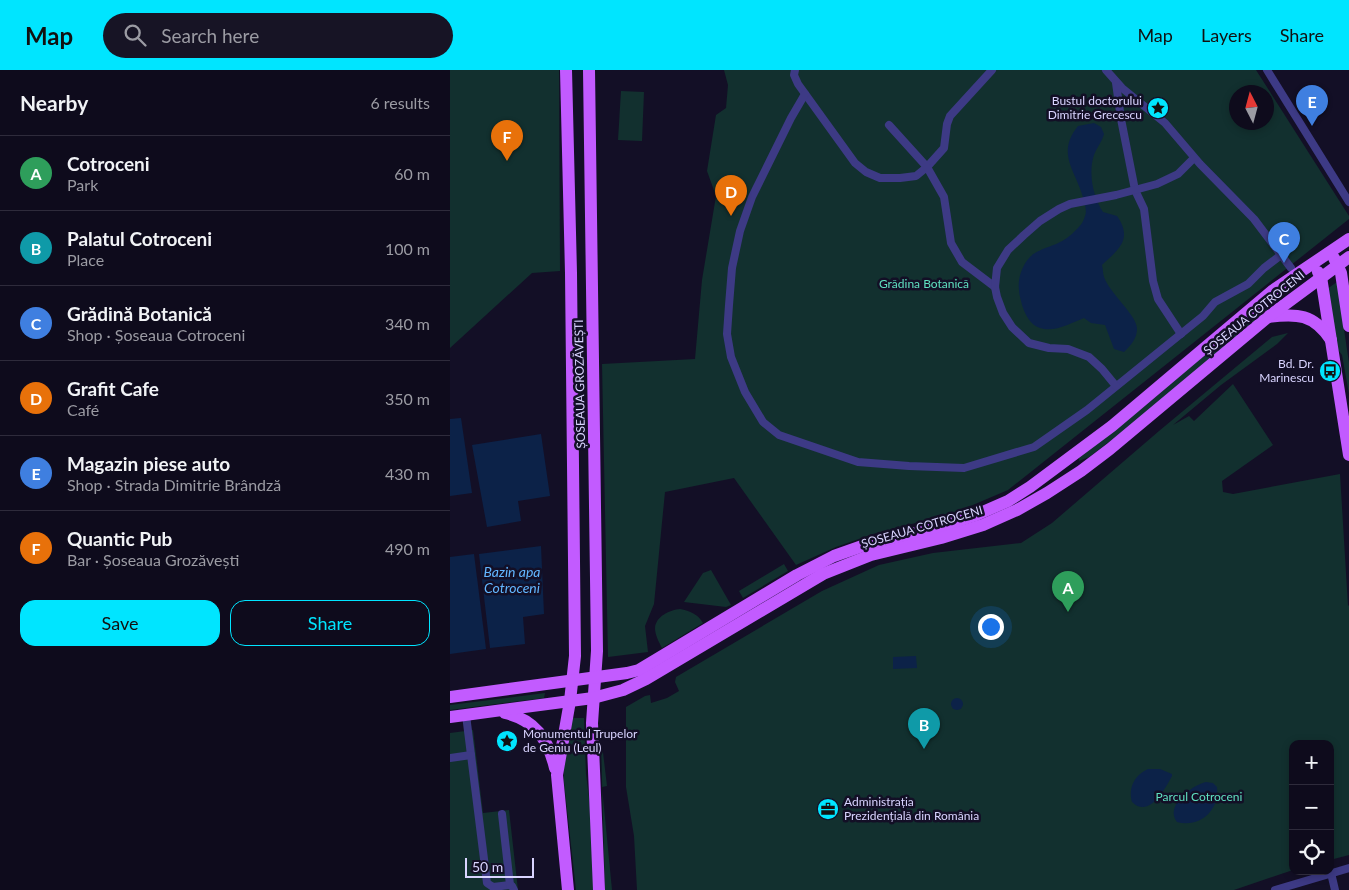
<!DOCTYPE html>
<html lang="en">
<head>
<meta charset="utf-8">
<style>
	body { margin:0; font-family:Lato,sans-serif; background:#171425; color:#f1f3f6 }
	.controls { position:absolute; right:15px; bottom:15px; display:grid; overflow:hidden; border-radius:10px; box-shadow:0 2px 8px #0003 }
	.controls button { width:45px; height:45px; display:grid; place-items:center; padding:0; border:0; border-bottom:1px solid #2e2b3b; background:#0e0b1c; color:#f1f3f6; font:25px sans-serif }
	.compass { position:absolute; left:779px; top:15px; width:45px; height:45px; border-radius:50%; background:#0e0b1c; box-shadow:0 2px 8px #0003; rotate:354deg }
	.scale { position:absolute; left:15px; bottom:12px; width:69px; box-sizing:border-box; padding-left:5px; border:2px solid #d9d4ff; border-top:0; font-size:14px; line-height:18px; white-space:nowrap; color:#d9d4ff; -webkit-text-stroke:4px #130f26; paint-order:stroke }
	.you { position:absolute; left:540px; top:556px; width:18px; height:18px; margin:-12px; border:4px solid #fff; border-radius:50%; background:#1a73e8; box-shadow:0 0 0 8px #1a73e833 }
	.badge { display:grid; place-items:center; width:32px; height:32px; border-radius:50%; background:#00e5ff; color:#fff; font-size:16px; font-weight:700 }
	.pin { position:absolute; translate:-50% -41px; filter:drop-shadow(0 1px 2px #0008) }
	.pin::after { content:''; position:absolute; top:26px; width:18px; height:15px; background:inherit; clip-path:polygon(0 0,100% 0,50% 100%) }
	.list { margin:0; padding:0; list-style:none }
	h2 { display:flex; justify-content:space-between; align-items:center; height:65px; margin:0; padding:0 20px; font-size:21px }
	h2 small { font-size:16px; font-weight:400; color:#9b9ba3 }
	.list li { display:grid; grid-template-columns:32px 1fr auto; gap:15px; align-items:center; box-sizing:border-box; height:75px; padding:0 20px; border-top:1px solid #2e2b3b }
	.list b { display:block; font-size:19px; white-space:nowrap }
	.list p { margin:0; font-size:16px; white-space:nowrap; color:#9b9ba3 }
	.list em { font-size:16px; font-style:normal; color:#9b9ba3 }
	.actions { display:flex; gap:10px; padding:15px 20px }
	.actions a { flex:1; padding:11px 0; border:1px solid #00e5ff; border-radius:15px; text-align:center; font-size:18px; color:#00e5ff }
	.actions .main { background:#00e5ff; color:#111 }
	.icon { flex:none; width:28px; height:28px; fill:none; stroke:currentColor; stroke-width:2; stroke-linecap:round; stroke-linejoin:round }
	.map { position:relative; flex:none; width:899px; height:820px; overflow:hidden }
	header { display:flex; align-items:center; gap:30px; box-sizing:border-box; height:70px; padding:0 25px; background:#00e5ff; color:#111 }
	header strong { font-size:24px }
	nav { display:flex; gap:28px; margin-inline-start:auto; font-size:18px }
	.search { width:350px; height:45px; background:#171425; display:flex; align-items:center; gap:12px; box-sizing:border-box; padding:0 18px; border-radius:28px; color:#9b9ba3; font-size:19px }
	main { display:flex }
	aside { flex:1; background:#0e0b1c }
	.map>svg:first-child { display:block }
	.green { fill:#12302f; fill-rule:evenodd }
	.water { fill:#0c2248 }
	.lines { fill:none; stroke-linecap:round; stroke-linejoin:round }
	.street { stroke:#3d3a85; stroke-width:8 }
	.primary { stroke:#c25bff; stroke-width:12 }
	.labels { text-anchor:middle; stroke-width:5; stroke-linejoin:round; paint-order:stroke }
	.poi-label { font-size:12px; fill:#d9d4ff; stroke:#130f26; text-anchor:end }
	.park-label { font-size:12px; fill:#5fe0c0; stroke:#130f26 }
	.street-label { font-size:12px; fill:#d9d4ff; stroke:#130f26 }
	.water-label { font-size:14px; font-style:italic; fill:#62b6ff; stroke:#130f26 }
</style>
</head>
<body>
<header>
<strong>Map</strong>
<div class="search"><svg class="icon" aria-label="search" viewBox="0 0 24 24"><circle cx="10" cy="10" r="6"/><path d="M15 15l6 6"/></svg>Search here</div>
<nav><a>Map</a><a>Layers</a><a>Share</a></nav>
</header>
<main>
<aside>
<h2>Nearby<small>6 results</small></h2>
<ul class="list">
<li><span class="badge" style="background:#2e9e5b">A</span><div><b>Cotroceni</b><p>Park</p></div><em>60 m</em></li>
<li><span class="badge" style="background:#0f9aa8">B</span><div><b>Palatul Cotroceni</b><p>Place</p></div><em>100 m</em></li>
<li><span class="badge" style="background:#3f7fe0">C</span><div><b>Grădină Botanică</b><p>Shop · Șoseaua Cotroceni</p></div><em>340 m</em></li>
<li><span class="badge" style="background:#e8710a">D</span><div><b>Grafit Cafe</b><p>Café</p></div><em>350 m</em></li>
<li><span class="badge" style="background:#3f7fe0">E</span><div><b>Magazin piese auto</b><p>Shop · Strada Dimitrie Brândză</p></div><em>430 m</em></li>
<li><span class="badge" style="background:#e8710a">F</span><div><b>Quantic Pub</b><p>Bar · Șoseaua Grozăvești</p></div><em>490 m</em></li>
</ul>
<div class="actions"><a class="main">Save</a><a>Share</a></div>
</aside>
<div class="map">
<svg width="899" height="820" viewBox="0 0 899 820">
	<rect width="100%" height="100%" fill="#130f26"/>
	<!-- green -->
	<g class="green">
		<path d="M 0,0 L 109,0 L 110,201 L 82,203 L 0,278 Z"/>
		<path d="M 274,0 L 806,0 L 899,146 L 899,149 L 558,420 L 504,443 L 423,464 L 386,477 L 346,495 L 284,408 L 215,422 L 204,534 L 195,556 L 198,582 L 158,587 L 152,294 L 245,289 L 252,210 L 266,126 L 257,101 L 266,45 L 276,38 L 278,15 ZM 786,22 L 816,22 L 816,52 L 786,52 Z"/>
		<path d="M 171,21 L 194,22 L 192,71 L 168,70 Z"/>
		<path d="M 887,212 L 899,293 L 899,324 L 892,285 L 886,277 L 877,219 Z"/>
		<path d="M 820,229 L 823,230 L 824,234 L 676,359 L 639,387 L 629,391 L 629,388 L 702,330 Z"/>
		<path d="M 838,263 L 827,274 L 771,315 L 723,355 L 739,346 L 744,351 L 783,314 L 823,375 L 772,411 L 773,422 L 783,424 L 890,404 L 898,536 L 899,535 L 899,785 L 880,790 L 880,674 L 843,674 L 843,800 L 784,820 L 187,820 L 184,766 L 176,717 L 176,637 L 195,626 L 200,625 L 201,633 L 217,628 L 229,621 L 225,612 L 226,607 L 372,521 L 429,495 L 483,483 L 571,473 L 602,453 L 709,361 L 822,267 Z"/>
		<path d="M 334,494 L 338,501 L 293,528 L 289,521 Z"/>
		<path d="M 261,500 L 281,535 L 276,537 L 234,532 L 253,503 Z"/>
		<path d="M 230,539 C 240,541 248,544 253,553 L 212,578 C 209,572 205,565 205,558 C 206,546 220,540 230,539 Z"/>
		<path d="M 95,623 L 94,628 L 0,640 L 0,635 Z"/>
		<path d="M 122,648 L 134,648 L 136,704 L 142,751 L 145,820 L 126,820 L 114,712 L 114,689 Z"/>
		<path d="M 23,660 L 33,743 L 59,740 L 68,820 L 0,820 L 0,663 Z"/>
		<path d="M 151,674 L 152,674 L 157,716 L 152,717 L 162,820 L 155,820 Z"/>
	</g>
	<!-- water -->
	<g class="water">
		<path d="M 644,53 L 651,57 L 654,64 C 652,72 647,77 644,85 C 638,103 643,127 653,142 L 667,146 C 683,169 669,179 652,195 C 653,199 653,204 654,207 C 660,224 687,245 687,259 C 687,269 680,276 674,282 L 664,279 L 655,255 L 641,253 L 634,248 C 621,253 604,263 590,258 C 580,255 575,244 572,235 C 571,230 569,225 569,220 C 567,208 574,189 585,183 C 599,175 608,176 622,164 C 628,158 633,154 635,146 C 637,141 635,135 634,131 C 627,101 605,85 628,56 Z"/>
		<path d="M 11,348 L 22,423 L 0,426 L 0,349 Z"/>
		<path d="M 91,364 L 100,426 L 68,431 L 71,451 L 37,457 L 22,375 Z"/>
		<path d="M 91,476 L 94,544 L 73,547 L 75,574 L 40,578 L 29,484 Z"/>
		<path d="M 24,484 L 36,579 L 0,584 L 0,487 Z"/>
		<path d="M 466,586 L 467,598 L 443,599 L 443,587 Z"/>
		<circle cx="507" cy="634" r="6"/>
		<path d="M 698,699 L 710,699 L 722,704 L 722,706 C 715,719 699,749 682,732 C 678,717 685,705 698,699 Z"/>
		<path d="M 756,712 L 763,713 L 767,717 C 770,741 749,758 727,752 C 714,736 742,715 756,712 Z"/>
	</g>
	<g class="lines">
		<!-- street -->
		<g class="street">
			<path d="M 345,0 L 344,5 L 348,14 L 405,93 L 416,102 L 430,108 L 450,108 L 466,106 L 477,97 L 494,78 L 497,54 L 500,46 L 542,0"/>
			<path d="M 656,0 L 672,18 L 715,53 L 750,94 L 804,149 L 841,198"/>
			<path d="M 817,0 L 899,132"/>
			<path d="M 666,13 L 671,49 L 685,120 L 694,139 L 703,211 L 708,229 L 731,264"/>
			<path d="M 355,24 L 341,48 L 302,127 L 290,161 L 282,198 L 279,235 L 277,264 L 281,287 L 295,322 L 313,352 L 329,365 L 408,392 L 459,396 L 514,398 L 584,377 L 637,340 L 753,246 L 765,232 L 798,214 L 814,198 L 831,185"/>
			<path d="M 439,55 L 477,97 L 494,127 L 501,173 L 512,192 L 545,217"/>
			<path d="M 666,316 L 652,299 L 639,287 L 618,279 L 599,278 L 579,273 L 562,257 L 553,243 L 547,227 L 545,217 L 547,198 L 558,180 L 574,165 L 590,151 L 609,139 L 620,134 L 666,125 L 707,114 L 728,104 L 744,88"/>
			<path d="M 16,645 L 37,813 L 43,817 L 60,815 L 62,816 L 64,820"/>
			<path d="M 0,688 L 21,685"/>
			<path d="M 52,744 L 60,815"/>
			<path d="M 881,803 L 885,820"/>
			<path d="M 825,820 L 899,798"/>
		</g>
		<!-- primary -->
		<g class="primary">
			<path d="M 116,0 L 121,203 L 125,586 L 120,631 L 107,705 L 118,820"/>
			<path d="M 139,0 L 147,581 L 142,653 L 149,820"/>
			<path d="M 884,188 L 891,203 L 899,256"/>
			<path d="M 868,202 L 871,207 L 899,385"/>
			<path d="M 818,247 C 847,243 864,244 881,270"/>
			<path d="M 0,627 L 177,603 L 189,600 L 347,505 L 384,486 L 418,474 L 486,458 L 526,445 L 558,431 L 580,417 L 662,356 L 822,221 L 899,169"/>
			<path d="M 55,643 C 85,650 98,669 105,698"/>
			<path d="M 0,647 L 143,628 L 173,620 L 196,609 L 373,504 L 421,485 L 491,468 L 533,455 L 567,440 L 597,423 L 631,401 L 660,379 L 818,247 L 899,187"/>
		</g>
	</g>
	<!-- icons -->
	<defs>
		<g id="sight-disc" transform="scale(1.125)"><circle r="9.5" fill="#00e5ff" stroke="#130f26"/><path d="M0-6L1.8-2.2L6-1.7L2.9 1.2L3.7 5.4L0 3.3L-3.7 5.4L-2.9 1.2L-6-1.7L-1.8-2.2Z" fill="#111"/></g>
		<g id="bus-disc" transform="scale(1.125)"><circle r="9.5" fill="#00e5ff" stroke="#130f26"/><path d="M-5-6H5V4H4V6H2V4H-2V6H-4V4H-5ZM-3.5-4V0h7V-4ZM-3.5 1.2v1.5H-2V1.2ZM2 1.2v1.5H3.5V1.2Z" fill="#111"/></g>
		<g id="office-disc" transform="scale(1.125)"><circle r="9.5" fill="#00e5ff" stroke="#130f26"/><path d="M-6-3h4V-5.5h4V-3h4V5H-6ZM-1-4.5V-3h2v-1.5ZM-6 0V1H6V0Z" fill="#111"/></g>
	</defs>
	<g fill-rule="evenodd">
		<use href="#sight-disc" x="708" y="38"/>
		<use href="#bus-disc" x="880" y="301"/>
		<use href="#sight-disc" x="57" y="671"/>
		<use href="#office-disc" x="378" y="739"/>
	</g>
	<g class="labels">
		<!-- poi labels -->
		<g class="poi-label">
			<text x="692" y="35">Bustul doctorului<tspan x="692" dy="14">Dimitrie Grecescu</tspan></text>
			<text x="864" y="298">Bd. Dr.<tspan x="864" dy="14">Marinescu</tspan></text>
			<text x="73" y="668" text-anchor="start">Monumentul Trupelor<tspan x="73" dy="14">de Geniu (Leul)</tspan></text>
			<text x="394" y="736" text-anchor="start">Administrația<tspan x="394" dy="14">Prezidențială din România</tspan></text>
		</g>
		<!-- park labels -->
		<g class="park-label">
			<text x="474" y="218">Grădina Botanică</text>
			<text x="749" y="731">Parcul Cotroceni</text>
		</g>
		<!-- street labels -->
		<g class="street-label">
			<text transform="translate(804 243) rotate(-39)" y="4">ȘOSEAUA COTROCENI</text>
			<text transform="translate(130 314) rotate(-91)" y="4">ȘOSEAUA GROZĂVEȘTI</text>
			<text transform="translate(472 457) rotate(-16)" y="4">ȘOSEAUA COTROCENI</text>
		</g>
		<!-- water labels -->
		<g class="water-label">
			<text x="62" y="507">Bazin apa<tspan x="62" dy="16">Cotroceni</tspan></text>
		</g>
	</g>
</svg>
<div class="controls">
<button>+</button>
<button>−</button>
<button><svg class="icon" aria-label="locate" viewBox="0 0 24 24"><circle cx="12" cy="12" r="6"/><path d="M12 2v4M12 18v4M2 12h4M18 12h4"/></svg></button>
</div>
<svg class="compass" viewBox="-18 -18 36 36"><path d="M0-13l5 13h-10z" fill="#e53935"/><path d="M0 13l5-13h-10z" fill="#9b9ba3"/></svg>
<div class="scale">50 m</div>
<div class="you"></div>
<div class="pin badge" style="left:618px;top:542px;background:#2e9e5b">A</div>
<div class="pin badge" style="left:474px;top:679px;background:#0f9aa8">B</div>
<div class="pin badge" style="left:834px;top:193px;background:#3f7fe0">C</div>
<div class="pin badge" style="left:281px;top:146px;background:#e8710a">D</div>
<div class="pin badge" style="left:862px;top:56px;background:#3f7fe0">E</div>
<div class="pin badge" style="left:57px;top:91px;background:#e8710a">F</div>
</div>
</main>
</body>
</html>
